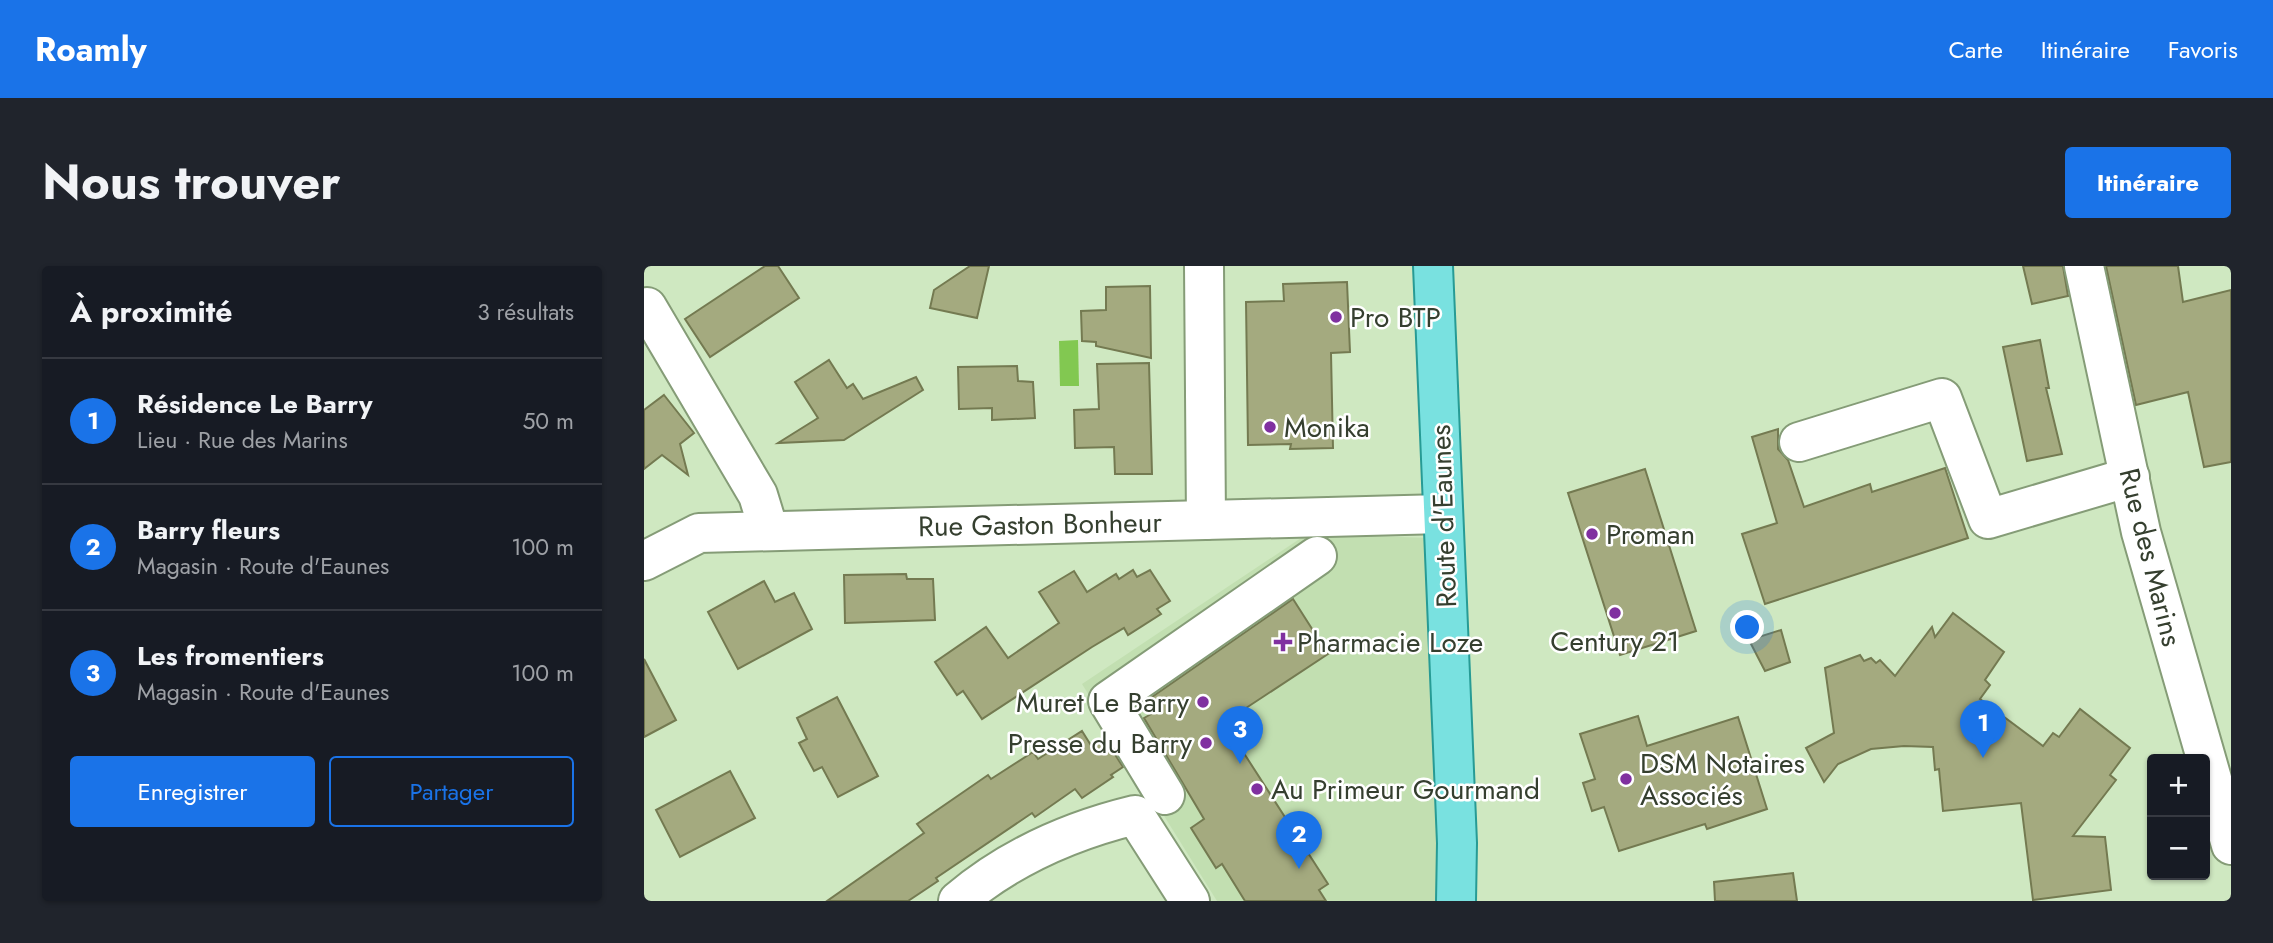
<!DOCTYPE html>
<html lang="fr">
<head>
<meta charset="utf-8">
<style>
	body { margin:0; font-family:Jost,sans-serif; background:#20242c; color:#f1f3f6 }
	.controls { position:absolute; right:21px; bottom:21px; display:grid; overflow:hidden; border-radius:7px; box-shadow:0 2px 5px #0004 }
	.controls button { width:63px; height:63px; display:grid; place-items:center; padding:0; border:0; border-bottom:2px solid #363941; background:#171b24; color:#f1f3f6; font:35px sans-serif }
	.you { position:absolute; left:1104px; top:362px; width:24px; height:24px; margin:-18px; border:5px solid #fff; border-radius:50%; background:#1a73e8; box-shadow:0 0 0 10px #1a73e833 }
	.badge { display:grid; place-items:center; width:46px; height:46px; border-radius:50%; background:#1a73e8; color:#fff; font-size:23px; font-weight:700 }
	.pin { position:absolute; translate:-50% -58px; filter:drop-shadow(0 2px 4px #0008) }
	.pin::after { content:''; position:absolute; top:37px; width:24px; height:21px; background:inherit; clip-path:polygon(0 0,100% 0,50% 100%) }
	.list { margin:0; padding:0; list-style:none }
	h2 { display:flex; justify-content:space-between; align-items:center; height:91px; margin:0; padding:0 28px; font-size:30px }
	h2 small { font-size:23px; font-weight:400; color:#9ea1a6 }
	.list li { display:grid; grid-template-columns:46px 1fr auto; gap:21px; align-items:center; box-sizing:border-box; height:126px; padding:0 28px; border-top:2px solid #363941 }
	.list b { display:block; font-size:26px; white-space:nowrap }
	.list p { margin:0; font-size:23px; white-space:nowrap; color:#9ea1a6 }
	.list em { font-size:23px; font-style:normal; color:#9ea1a6 }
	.actions { display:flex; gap:14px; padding:21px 28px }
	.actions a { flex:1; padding:16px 0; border:2px solid #1a73e8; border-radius:7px; text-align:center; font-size:24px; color:#1a73e8 }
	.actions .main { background:#1a73e8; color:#fff }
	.map { position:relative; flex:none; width:1587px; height:635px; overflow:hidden; border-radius:7px }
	header { display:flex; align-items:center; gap:42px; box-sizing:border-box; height:98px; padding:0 35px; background:#1a73e8; color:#fff }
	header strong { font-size:33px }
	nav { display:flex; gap:38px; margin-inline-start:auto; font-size:24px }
	.intro { display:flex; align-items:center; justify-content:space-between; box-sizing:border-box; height:168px; padding:0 42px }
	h1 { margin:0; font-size:49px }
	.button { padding:18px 32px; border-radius:7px; background:#1a73e8; color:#fff; font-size:24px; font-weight:700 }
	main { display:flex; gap:42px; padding:0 42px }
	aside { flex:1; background:#171b24; border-radius:7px; box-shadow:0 2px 5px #0004 }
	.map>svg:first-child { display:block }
	.built { fill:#c2dfb1 }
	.water { fill:#82c851 }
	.building { fill:#a4aa7f; stroke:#747a51; stroke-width:2 }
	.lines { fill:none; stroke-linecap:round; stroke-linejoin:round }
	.minor-casing { stroke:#859c77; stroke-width:42 }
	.major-casing { stroke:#279b95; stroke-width:42 }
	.minor { stroke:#fff; stroke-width:38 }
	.major { stroke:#79e1e0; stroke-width:38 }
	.poi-dot { fill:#8030a0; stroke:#fff; stroke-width:2.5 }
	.labels { text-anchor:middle; stroke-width:5; stroke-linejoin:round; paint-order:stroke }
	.poi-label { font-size:28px; fill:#353f2f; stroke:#fff; text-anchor:start }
	.street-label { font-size:28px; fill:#353f2f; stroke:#fff }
</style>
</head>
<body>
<header>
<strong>Roamly</strong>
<nav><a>Carte</a><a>Itinéraire</a><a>Favoris</a></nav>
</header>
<div class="intro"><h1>Nous trouver</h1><a class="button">Itinéraire</a></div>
<main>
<aside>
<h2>À proximité<small>3 résultats</small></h2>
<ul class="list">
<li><span class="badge">1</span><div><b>Résidence Le Barry</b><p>Lieu · Rue des Marins</p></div><em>50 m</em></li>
<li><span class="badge">2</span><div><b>Barry fleurs</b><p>Magasin · Route d'Eaunes</p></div><em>100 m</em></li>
<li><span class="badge">3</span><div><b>Les fromentiers</b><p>Magasin · Route d'Eaunes</p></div><em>100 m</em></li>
</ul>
<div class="actions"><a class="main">Enregistrer</a><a>Partager</a></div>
</aside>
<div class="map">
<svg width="1587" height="635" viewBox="0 0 1587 635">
	<rect width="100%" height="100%" fill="#cfe8c1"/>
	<!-- built -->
	<path class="built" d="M 663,268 L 788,272 L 794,635 L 573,635 L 438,418 Z"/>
	<!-- water -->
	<path class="water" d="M 434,74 L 435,120 L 416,120 L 415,75 Z"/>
	<!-- building -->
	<g class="building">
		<path d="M 121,0 L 134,0 L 155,32 L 66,91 L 41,53 Z"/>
		<path d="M 326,0 L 345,0 L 333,52 L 286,42 L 290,24 Z"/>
		<path d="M 1379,0 L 1419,0 L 1424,30 L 1388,38 Z"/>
		<path d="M 1462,0 L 1534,0 L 1539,36 L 1587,24 L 1587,196 L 1560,201 L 1544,126 L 1492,139 Z"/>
		<path d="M 703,16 L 706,86 L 687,87 L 689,182 L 646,183 L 647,178 L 604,179 L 602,36 L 640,35 L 639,18 Z"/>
		<path d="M 506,20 L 507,92 L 452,80 L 452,76 L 438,75 L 437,45 L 462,44 L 462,21 Z"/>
		<path d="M 1396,74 L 1405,122 L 1402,122 L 1418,188 L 1383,195 L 1359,81 Z"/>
		<path d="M 185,94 L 203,122 L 209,118 L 219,133 L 272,111 L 279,124 L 200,174 L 134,177 L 174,152 L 151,116 Z"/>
		<path d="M 505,97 L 508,208 L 471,208 L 470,181 L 431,182 L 430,144 L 455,143 L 453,98 Z"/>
		<path d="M 373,100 L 374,115 L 389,116 L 391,152 L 348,154 L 348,142 L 315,143 L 314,101 Z"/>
		<path d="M 20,129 L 50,167 L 36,178 L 44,209 L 18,189 L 0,203 L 0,144 Z"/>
		<path d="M 1134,163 L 1134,183 L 1144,194 L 1160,241 L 1226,218 L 1228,226 L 1301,202 L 1324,272 L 1121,338 L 1098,268 L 1133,257 L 1108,171 Z"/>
		<path d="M 1001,203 L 1052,365 L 976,389 L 924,227 Z"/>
		<path d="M 489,304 L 493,311 L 506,304 L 526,335 L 513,343 L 517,348 L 484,369 L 480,362 L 448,381 L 338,453 L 319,425 L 313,429 L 291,396 L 342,361 L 364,392 L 415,357 L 395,326 L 430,305 L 443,326 L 472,308 L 475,313 Z"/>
		<path d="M 262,308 L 263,313 L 289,313 L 291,354 L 201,357 L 200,309 Z"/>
		<path d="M 120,315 L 131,336 L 150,327 L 168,363 L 94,403 L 64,346 Z"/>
		<path d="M 649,333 L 684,388 L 602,442 L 594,478 L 684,618 L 675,624 L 682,635 L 601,635 L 578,598 L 572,602 L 547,562 L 560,553 L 500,452 L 516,443 L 508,431 Z"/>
		<path d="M 1309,347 L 1360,386 L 1341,414 L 1346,419 L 1336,433 L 1399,480 L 1409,467 L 1415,471 L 1436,443 L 1486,482 L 1466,509 L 1472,514 L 1429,570 L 1461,571 L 1467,624 L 1389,634 L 1377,537 L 1299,545 L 1295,503 L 1291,504 L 1289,481 L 1260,480 L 1227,483 L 1194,498 L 1180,516 L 1162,482 L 1190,467 L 1181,402 L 1216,389 L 1220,395 L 1227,392 L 1232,397 L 1236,394 L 1251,410 L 1288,361 L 1291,371 Z"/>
		<path d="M 1137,364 L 1146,396 L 1121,405 L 1105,374 Z"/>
		<path d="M 0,393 L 32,454 L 0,471 Z"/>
		<path d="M 193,431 L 234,510 L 194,531 L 178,501 L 170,505 L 155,477 L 163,473 L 153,452 Z"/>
		<path d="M 994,450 L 1003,480 L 1094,451 L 1123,543 L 1063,563 L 1061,558 L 975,585 L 960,541 L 948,545 L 939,517 L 951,513 L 936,468 Z"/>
		<path d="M 438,465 L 448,481 L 461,473 L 479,501 L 467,509 L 469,511 L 438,532 L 431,523 L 391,551 L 388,547 L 292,612 L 294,615 L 264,635 L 183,635 L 280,567 L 273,558 L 344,509 L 347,513 L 389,486 L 394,493 Z"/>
		<path d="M 86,505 L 111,552 L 36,591 L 12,544 Z"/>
		<path d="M 1149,607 L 1153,635 L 1071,635 L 1070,616 Z"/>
	</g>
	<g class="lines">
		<!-- minor casing -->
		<g class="minor-casing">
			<g id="minor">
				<path d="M 560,0 L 562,254"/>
				<path d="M 1440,0 L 1497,266 L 1587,579"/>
				<path d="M 3,41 L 114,229 L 125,265"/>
				<path d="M 1155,176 L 1298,132 L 1344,253 L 1486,211"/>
				<path d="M 0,295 L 55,267 L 799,248"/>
				<path d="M 521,529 L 464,435 L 673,290"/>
				<path d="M 314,635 C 366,591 425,565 491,549 L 546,635"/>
			</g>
		</g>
		<!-- major casing -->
		<g class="major-casing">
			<path id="major" d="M 789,0 L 813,577 L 812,635"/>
		</g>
		<!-- minor -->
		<use href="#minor" class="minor"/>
		<!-- major -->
		<use href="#major" class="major"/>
	</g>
	<!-- markers -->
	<g class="poi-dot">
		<circle cx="692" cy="51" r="7"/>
		<circle cx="626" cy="161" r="7"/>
		<circle cx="948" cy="268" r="7"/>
		<circle cx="971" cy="347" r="7"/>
		<path d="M635.5 365.5h7v7h7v7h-7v7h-7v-7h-7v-7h7z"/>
		<circle cx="559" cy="436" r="7"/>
		<circle cx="562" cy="477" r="7"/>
		<circle cx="982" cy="513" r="7"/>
		<circle cx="613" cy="523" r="7"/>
	</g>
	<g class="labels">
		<!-- poi labels -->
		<g class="poi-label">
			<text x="706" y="61">Pro BTP</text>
			<text x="640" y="171">Monika</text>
			<text x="962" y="278">Proman</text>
			<text x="971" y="385" text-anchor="middle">Century 21</text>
			<text x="653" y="386">Pharmacie Loze</text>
			<text x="545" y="446" text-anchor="end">Muret Le Barry</text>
			<text x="548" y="487" text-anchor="end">Presse du Barry</text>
			<text x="996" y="507">DSM Notaires<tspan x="996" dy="32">Associés</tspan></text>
			<text x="627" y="533">Au Primeur Gourmand</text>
		</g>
		<!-- street labels -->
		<g class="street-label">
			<text transform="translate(799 250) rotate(-92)" y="10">Route d'Eaunes</text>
			<text transform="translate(396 258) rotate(-1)" y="10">Rue Gaston Bonheur</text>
			<text transform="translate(1507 291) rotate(76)" y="10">Rue des Marins</text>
		</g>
	</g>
</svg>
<div class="controls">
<button>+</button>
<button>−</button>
</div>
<div class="you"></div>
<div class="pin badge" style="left:1339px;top:492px">1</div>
<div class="pin badge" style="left:655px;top:603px">2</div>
<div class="pin badge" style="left:596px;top:498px">3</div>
</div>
</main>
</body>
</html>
